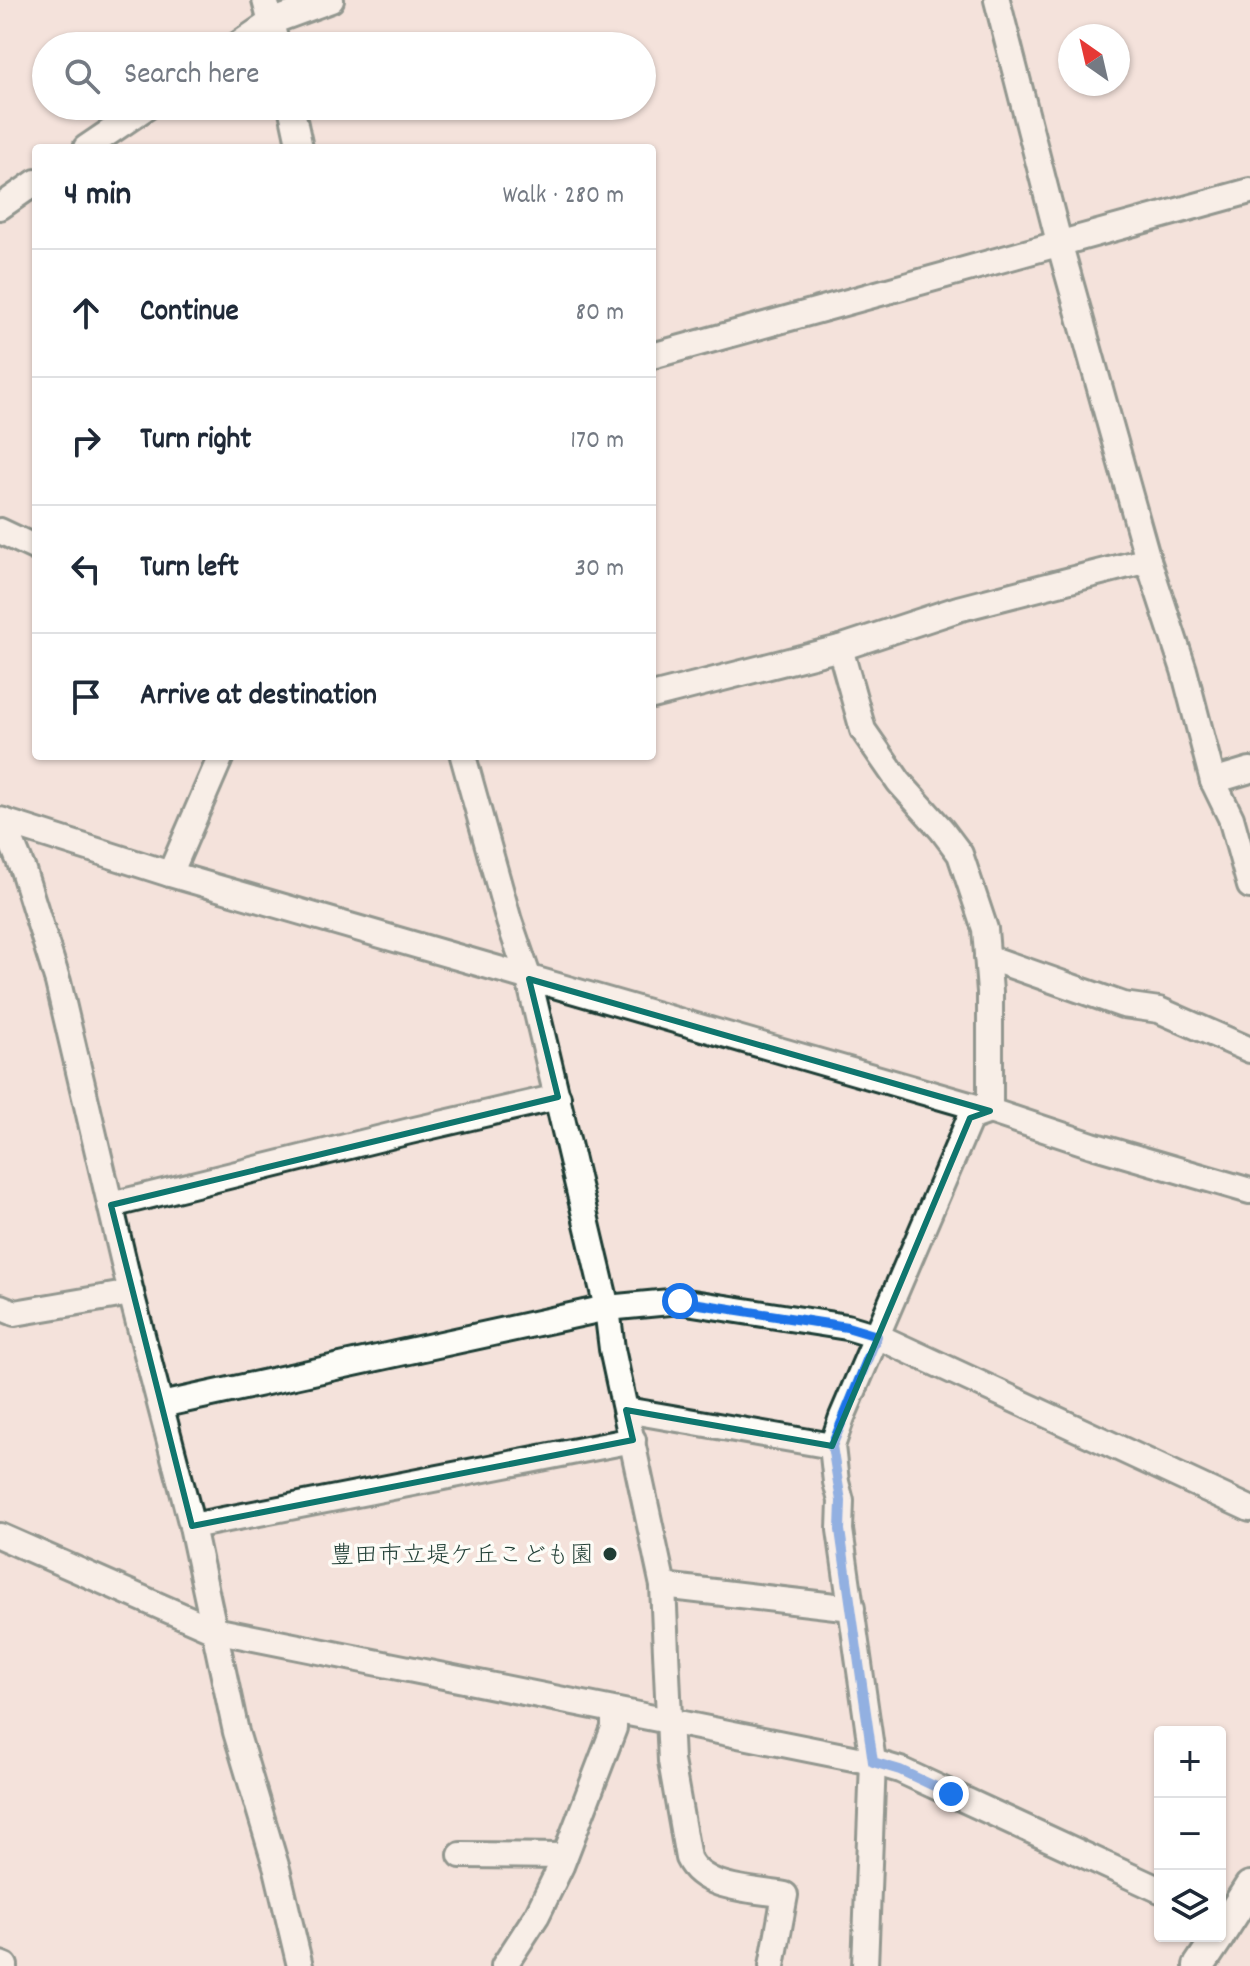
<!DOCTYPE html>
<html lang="en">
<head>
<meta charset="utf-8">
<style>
	body { margin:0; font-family:Dekko,"Klee One",sans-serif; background:#f6f6f7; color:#1f2937 }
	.controls { position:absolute; right:24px; bottom:24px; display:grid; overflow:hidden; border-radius:8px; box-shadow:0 2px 6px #0004 }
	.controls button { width:72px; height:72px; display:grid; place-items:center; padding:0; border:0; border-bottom:2px solid #e0e1e3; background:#fff; color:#1f2937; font:40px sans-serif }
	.compass { position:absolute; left:1058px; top:24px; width:72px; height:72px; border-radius:50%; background:#fff; box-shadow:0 2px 6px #0004; rotate:326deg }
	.stop { position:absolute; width:24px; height:24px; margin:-18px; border:6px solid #1a73e8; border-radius:50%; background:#fff }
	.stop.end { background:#1a73e8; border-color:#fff; box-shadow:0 2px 8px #0008 }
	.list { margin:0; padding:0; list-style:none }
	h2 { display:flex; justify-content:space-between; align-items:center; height:104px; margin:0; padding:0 32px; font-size:34px }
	h2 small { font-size:26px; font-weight:400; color:#747a83 }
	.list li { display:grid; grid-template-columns:52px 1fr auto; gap:24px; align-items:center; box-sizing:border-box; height:128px; padding:0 32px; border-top:2px solid #e0e1e3 }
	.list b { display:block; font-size:30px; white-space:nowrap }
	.list em { font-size:26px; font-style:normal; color:#747a83 }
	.icon { flex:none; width:44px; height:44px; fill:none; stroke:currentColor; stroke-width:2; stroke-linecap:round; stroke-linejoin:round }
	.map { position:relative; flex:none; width:1250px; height:1966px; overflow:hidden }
	.search { position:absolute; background:#fff; box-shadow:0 2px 6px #0004; left:32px; top:32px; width:624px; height:88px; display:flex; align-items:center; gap:20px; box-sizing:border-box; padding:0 28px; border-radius:44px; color:#747a83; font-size:30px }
	.panel { position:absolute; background:#fff; box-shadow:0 2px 6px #0004; left:32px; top:144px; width:624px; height:616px; border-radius:8px }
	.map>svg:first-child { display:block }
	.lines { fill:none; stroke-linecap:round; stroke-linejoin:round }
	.minor-casing { stroke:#1f3d34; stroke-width:30 }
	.major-casing { stroke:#1f3d34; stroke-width:36 }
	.minor { stroke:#fdfcf7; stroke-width:24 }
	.major { stroke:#fdfcf7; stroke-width:30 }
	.route { stroke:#1a73e8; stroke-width:10 }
	.marked { fill:none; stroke:#0f766e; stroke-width:6; stroke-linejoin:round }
	.poi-dot { fill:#1f3d34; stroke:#fdfcf7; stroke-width:3 }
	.labels { text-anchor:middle; stroke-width:7; stroke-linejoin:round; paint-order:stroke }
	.poi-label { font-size:24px; fill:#1f3d34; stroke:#fdfcf7; text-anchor:end }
</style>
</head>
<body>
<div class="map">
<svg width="1250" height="1966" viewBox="0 0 1250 1966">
	<rect width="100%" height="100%" fill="#f4e2db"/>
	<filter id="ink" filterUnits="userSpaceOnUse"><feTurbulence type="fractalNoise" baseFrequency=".0125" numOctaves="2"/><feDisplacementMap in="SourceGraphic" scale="16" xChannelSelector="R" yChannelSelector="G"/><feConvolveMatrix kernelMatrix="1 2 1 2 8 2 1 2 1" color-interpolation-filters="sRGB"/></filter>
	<g filter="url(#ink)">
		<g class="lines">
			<!-- minor casing -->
			<g class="minor-casing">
				<g id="minor">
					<path d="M 265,0 L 277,46"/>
					<path d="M 997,0 L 1059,242 L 1148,560 L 1184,670 L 1213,781 L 1231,818 L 1250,886"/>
					<path d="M 236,46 L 271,22 L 331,0"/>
					<path d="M 291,106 L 300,148"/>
					<path d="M 86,148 L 148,106"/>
					<path d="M 0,207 L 36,182"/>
					<path d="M 652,356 L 1250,191"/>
					<path d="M 0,531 L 36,548"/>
					<path d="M 840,648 L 863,730 L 899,782 L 942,830 L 960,854 L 985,929 L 990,992 L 990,1111"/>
					<path d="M 652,696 L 840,648 L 958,609 L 1148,560"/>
					<path d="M 463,756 L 509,921 L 529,979 L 607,1308 L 612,1349 L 663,1586 L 671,1761 L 688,1858 C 703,1890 753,1889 785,1895 L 772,1966"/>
					<path d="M 1213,781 L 1250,770"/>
					<path d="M 0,820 L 170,874 L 990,1111 L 1092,1145 L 1250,1191"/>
					<path d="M 3,821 L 23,870 L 58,982 L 131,1293 L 192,1526 L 236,1732 L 277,1869 L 300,1966"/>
					<path d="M 170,874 L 221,756"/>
					<path d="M 987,957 L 1123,1005 L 1159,1010 L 1250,1050"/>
					<path d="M 111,1205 L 410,1131 L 558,1097"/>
					<path d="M 0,1307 L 15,1313 L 131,1293"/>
					<path d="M 161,1405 L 607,1308 L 680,1301 L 847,1327 L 877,1336 L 1250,1509"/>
					<path d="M 626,1410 L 832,1446"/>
					<path d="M 192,1526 L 633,1440"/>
					<path d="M 0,1536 L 214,1630 L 873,1762 L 900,1770 L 1160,1890"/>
					<path d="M 663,1586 L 852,1608"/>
					<path d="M 461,1855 L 564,1856"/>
					<path d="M 0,1964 L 5,1966"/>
					<path d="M 504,1966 L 537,1915 L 561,1866 L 614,1728 L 614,1711"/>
					<path d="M 865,1966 L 873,1762 L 840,1530 L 841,1501 L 836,1482 L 832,1446 L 842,1417 L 970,1118 L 990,1111"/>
				</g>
			</g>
			<!-- major casing -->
			<g class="major-casing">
				<g id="major">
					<path d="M 1220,1934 L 1250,1887"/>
					<path d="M 1199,1966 L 1219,1936"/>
				</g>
			</g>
			<!-- minor -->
			<use href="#minor" class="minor"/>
			<!-- major -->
			<use href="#major" class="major"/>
		</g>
	</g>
	<g class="lines" filter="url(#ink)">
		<!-- route -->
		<path class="route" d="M 680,1301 L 847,1327 L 877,1336 L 832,1446 L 841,1501 L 840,1530 L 873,1762 L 900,1770 L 951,1794"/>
	</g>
	<!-- marked area -->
	<path d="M0 0H1250V1966H0ZM 529,979 L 990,1111 L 970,1118 L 832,1446 L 626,1410 L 633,1440 L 192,1526 L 111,1205 L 558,1097 Z" fill="#f4e2db" fill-opacity=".55" fill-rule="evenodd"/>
	<path class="marked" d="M 529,979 L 990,1111 L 970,1118 L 832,1446 L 626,1410 L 633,1440 L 192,1526 L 111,1205 L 558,1097 Z"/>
	<!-- markers -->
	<circle class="poi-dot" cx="610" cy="1554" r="8"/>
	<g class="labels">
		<!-- poi labels -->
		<g class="poi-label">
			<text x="594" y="1562">豊田市立堤ケ丘こども園</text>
		</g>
	</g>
</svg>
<div class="controls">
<button>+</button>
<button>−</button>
<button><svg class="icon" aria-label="layers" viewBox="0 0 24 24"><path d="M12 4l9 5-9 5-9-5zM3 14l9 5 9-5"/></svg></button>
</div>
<svg class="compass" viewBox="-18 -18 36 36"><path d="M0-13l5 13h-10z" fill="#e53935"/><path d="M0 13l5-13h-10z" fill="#747a83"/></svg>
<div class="stop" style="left:680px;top:1301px"></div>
<div class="stop end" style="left:951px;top:1794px"></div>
<div class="search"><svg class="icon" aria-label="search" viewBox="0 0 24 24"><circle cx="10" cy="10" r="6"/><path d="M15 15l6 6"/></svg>Search here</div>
<section class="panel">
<h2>4 min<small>Walk · 280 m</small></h2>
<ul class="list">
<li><svg class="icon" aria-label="ahead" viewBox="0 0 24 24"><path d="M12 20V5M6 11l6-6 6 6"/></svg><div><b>Continue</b></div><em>80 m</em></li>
<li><svg class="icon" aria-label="right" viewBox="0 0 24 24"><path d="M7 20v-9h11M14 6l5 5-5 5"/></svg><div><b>Turn right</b></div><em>170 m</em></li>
<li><svg class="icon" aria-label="left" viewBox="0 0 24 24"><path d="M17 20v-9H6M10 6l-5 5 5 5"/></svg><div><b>Turn left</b></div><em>30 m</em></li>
<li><svg class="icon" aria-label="arrive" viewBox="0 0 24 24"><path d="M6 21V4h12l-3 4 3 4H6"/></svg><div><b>Arrive at destination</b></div></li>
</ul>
</section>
</div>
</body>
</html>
